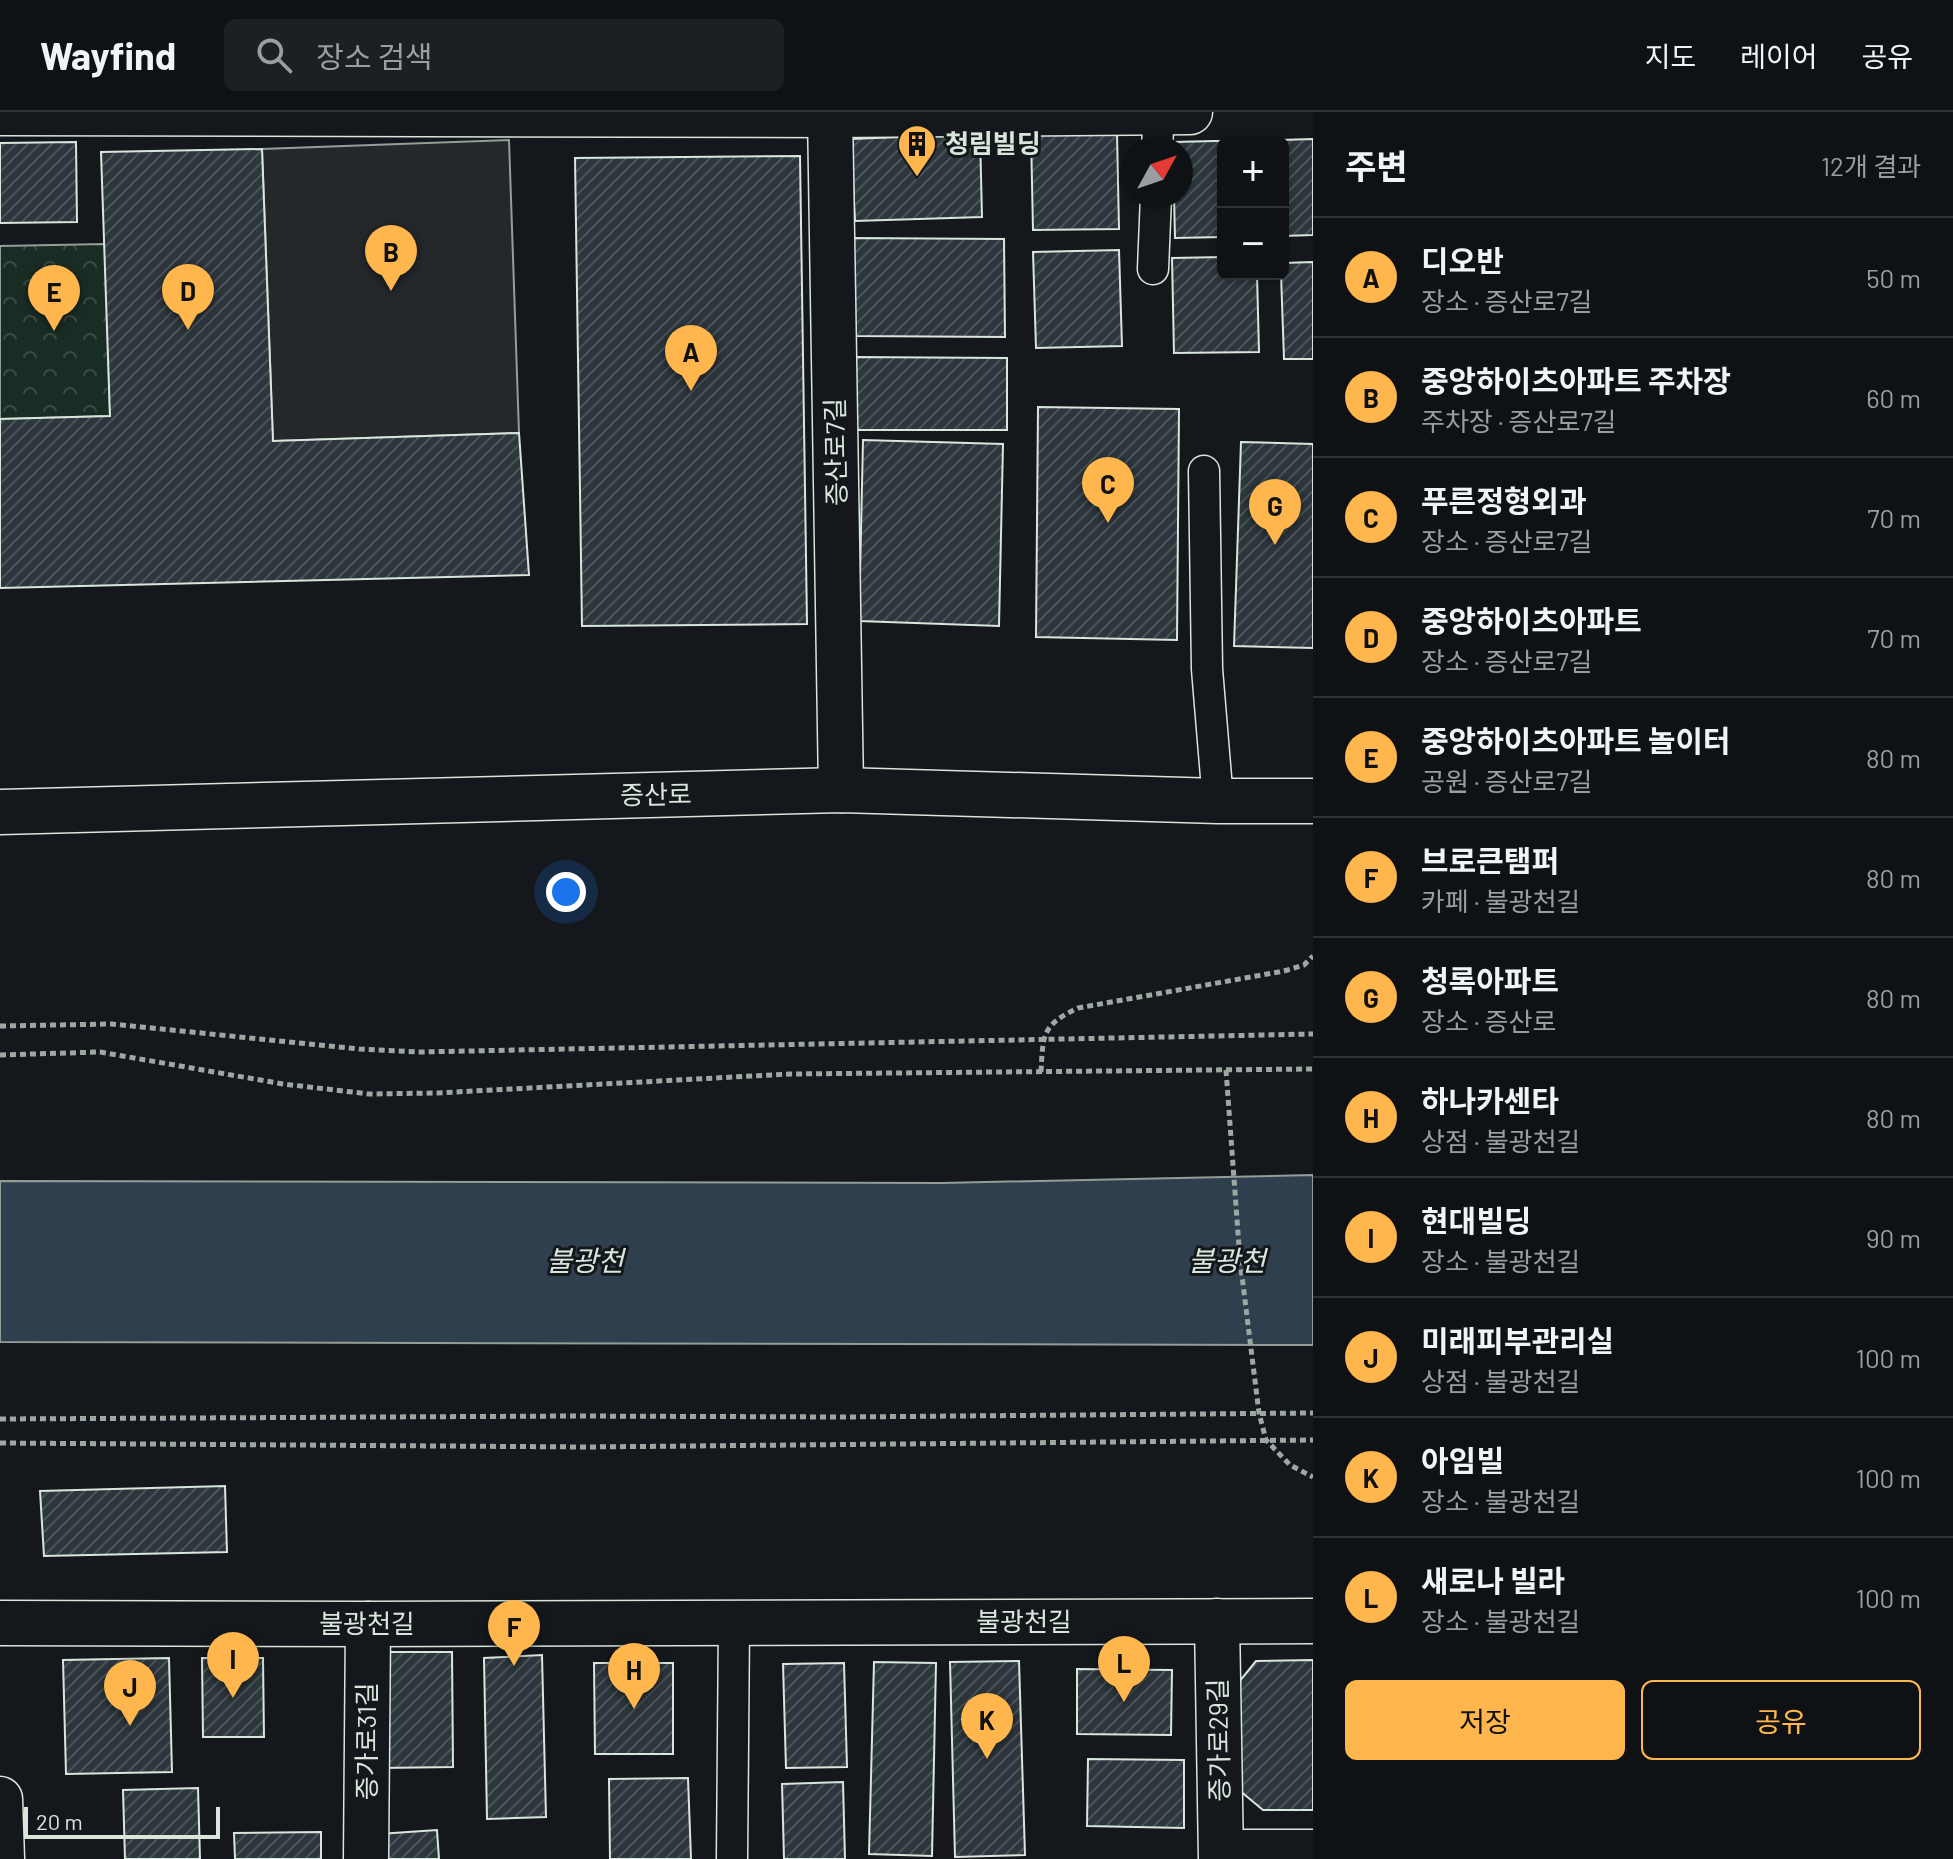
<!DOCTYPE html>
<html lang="ko">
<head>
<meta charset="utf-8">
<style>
	body { margin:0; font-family:Barlow,"Noto Sans KR",sans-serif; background:#1d2022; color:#f1f3f6 }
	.controls { position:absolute; right:24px; top:24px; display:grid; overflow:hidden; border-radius:12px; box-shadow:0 2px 6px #0004 }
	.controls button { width:72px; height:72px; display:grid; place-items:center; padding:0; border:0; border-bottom:2px solid #2f3234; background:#0f1215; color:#f1f3f6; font:40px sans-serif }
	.compass { position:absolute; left:1121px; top:24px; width:72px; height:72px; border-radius:50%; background:#0f1215; box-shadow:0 2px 6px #0004; rotate:50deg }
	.scale { position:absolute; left:24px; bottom:20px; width:196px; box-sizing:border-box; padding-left:8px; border:4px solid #d8e6dc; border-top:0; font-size:22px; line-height:28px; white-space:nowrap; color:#d8e6dc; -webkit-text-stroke:6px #14181c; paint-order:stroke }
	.you { position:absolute; left:566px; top:780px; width:28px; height:28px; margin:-20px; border:6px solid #fff; border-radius:50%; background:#1a73e8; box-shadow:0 0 0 12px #1a73e833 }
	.badge { display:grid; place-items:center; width:52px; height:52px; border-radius:50%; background:#ffb74d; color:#111; font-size:26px; font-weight:700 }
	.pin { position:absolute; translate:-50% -66px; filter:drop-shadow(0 2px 4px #0008) }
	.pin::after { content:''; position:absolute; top:42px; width:28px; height:24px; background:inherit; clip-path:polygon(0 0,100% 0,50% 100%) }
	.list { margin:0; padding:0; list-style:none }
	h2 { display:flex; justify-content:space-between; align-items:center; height:104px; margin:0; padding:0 32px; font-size:34px }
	h2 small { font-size:26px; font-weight:400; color:#9b9ea0 }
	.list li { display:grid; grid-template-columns:52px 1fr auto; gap:24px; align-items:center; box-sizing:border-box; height:120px; padding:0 32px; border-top:2px solid #2f3234 }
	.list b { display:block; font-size:30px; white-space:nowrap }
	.list p { margin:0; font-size:26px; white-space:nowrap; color:#9b9ea0 }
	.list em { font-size:26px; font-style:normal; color:#9b9ea0 }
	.actions { display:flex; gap:16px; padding:24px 32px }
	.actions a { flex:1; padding:18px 0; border:2px solid #ffb74d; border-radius:12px; text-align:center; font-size:28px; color:#ffb74d }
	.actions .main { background:#ffb74d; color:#111 }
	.icon { flex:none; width:44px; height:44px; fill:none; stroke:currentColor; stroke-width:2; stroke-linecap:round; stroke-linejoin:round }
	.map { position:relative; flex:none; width:1313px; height:1747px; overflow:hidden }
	header { display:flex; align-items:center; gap:48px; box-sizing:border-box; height:112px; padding:0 40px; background:#0f1215; border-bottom:2px solid #2f3234 }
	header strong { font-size:38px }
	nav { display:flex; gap:44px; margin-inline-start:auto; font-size:28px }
	.search { width:560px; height:72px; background:#1d2022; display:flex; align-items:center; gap:20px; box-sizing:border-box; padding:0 28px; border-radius:12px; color:#9b9ea0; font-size:30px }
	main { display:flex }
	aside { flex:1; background:#0f1215 }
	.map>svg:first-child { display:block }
	.forest { fill:url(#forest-crowns); stroke:#939e99; stroke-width:2 }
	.parking { fill:#24282b; stroke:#939e99; stroke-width:2 }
	.water { fill:#2f3f4d; stroke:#939e99; stroke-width:2 }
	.building { fill:url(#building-hatch); stroke:#d8e6dc; stroke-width:2 }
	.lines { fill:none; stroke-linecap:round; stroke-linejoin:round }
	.service-casing { stroke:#d8e6dc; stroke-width:33 }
	.minor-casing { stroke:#d8e6dc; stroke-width:47 }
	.tertiary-casing { stroke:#d8e6dc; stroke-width:47 }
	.primary-casing { stroke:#d8e6dc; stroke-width:47 }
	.path { stroke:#9da8a2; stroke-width:5; stroke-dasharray:6 4; stroke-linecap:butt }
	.service { stroke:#14181c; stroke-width:30 }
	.minor { stroke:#14181c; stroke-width:44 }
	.tertiary { stroke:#14181c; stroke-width:44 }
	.primary { stroke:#14181c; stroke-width:44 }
	.labels { text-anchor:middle; stroke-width:6; stroke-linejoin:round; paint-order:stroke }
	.poi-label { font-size:26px; font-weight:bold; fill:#d8e6dc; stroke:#14181c; text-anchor:start }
	.street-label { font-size:26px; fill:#d8e6dc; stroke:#14181c }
	.water-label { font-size:28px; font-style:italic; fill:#d8e6dc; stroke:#14181c }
</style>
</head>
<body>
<header>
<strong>Wayfind</strong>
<div class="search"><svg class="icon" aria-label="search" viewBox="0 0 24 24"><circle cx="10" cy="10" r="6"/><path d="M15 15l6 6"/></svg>장소 검색</div>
<nav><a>지도</a><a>레이어</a><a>공유</a></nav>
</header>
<main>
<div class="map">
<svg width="1313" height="1747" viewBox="0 0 1313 1747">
	<defs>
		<pattern id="forest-crowns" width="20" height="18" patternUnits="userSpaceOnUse" patternTransform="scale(2)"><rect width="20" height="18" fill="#1a2d24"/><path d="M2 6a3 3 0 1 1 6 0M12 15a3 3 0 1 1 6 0" fill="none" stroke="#3b4b43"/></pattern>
		<pattern id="building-hatch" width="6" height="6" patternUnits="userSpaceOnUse" patternTransform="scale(2)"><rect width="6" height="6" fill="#2c363c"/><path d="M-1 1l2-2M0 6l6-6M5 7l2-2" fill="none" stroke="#4a5358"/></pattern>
	</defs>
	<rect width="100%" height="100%" fill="#14181c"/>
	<!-- forest -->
	<path class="forest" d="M 105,132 L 110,304 L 0,307 L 0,134 Z"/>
	<!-- parking -->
	<path class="parking" d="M 509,28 L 519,321 L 273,329 L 262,37 Z"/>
	<!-- water -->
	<path class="water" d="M 1313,1063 L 1313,1233 L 0,1230 L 0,1069 L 942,1071 Z"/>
	<!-- building -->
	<g class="building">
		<path d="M 1117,21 L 1119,117 L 1033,118 L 1031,23 Z"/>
		<path d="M 980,22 L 982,105 L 855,109 L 851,27 Z"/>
		<path d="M 1313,27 L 1313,123 L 1283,124 L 1283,30 L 1280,30 L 1280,28 Z"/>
		<path d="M 1259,28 L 1259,30 L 1223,30 L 1223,125 L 1175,126 L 1174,84 L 1181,84 L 1181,36 L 1172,36 L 1172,30 Z"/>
		<path d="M 76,30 L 77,110 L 0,111 L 0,31 Z"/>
		<path d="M 262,37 L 273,329 L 519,321 L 529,463 L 0,476 L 0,307 L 110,304 L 101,40 Z"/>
		<path d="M 800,44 L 807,512 L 582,514 L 575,46 Z"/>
		<path d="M 853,126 L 1004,127 L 1005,225 L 854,224 Z"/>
		<path d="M 1119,138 L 1122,234 L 1036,236 L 1033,140 Z"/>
		<path d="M 1223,145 L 1223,162 L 1257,162 L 1259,240 L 1174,241 L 1172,146 Z"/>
		<path d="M 1313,150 L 1313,247 L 1284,247 L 1281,162 L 1283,162 L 1283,151 Z"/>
		<path d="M 853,245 L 1007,246 L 1007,318 L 854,318 Z"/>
		<path d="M 1038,295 L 1179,297 L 1177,528 L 1036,525 Z"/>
		<path d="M 863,328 L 1003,332 L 999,514 L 859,509 Z"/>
		<path d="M 1241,330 L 1313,332 L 1313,536 L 1234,534 Z"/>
		<path d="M 225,1374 L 227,1440 L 44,1444 L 40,1379 Z"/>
		<path d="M 380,1540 L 452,1540 L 453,1655 L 381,1656 Z"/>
		<path d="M 542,1543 L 546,1705 L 487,1707 L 484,1546 Z"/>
		<path d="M 169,1546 L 172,1660 L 66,1662 L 63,1548 Z"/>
		<path d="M 202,1546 L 263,1546 L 264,1625 L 203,1625 Z"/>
		<path d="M 1313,1548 L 1313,1698 L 1263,1698 L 1239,1678 L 1238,1571 L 1256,1549 Z"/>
		<path d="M 1019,1549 L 1025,1743 L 955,1745 L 950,1550 Z"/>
		<path d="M 874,1550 L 936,1551 L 932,1744 L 869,1742 Z"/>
		<path d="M 594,1551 L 673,1551 L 673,1642 L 595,1642 Z"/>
		<path d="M 844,1551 L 847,1655 L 786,1656 L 783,1552 Z"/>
		<path d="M 1077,1557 L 1172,1558 L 1171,1623 L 1077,1622 Z"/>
		<path d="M 1088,1647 L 1184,1648 L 1184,1716 L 1087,1714 Z"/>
		<path d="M 688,1666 L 691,1747 L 610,1747 L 609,1667 Z"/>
		<path d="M 843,1670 L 845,1747 L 784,1747 L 782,1672 Z"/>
		<path d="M 198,1676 L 200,1747 L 125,1747 L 123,1678 Z"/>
		<path d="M 437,1718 L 439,1747 L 381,1747 L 379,1722 Z"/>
		<path d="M 321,1720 L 321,1747 L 235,1747 L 234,1721 Z"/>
	</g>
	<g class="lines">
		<!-- service casing -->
		<g class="service-casing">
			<g id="service">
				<path d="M 1157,36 L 1159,0"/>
				<path d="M 1153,157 L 1156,84"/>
				<path d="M 1204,359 L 1207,557 L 1218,689"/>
				<path d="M 1221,1733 L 1313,1733"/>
				<path d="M 732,1747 L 734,1511"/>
			</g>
		</g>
		<!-- minor casing -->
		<g class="minor-casing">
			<g id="minor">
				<path d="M 830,0 L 841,678"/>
				<path d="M 0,1 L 830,3 L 1190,0"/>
				<path d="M 1217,1509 L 1221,1747"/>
				<path d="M 0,1687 L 2,1747"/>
				<path d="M 366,1747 L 368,1512"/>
			</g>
		</g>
		<!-- tertiary casing -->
		<g class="tertiary-casing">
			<path id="tertiary" d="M 0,1511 L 368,1512 L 1313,1509"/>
		</g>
		<!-- primary casing -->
		<g class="primary-casing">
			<path id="primary" d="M 0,700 L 841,678 L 1218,689 L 1313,689"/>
		</g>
		<!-- path -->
		<g class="path">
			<path d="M 0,914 L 112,912 L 359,937 L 419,940 L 1313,922"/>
			<path d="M 0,943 L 100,940 L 283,972 L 369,982 L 437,981 L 789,962 L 1313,957"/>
			<path d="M 1226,958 L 1240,1148 L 1259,1301 L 1266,1328 L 1290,1353 L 1313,1365"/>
			<path d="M 1041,960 C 1043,922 1042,913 1078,896 L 1284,859 L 1304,853 L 1313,844"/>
			<path d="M 0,1307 L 573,1304 L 843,1305 L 1313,1301"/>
			<path d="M 0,1331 L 587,1335 L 1313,1328"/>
		</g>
		<!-- service -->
		<use href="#service" class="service"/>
		<!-- minor -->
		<use href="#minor" class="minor"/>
		<!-- tertiary -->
		<use href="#tertiary" class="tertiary"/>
		<!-- primary -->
		<use href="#primary" class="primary"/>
	</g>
	<!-- icons -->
	<defs>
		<g id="building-pin" transform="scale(2)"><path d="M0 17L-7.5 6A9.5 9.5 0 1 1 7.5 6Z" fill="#ffb74d" stroke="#14181c"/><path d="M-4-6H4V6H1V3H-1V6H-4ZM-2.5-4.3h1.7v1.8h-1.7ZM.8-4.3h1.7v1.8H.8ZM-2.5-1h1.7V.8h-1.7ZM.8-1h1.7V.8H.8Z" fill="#111"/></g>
	</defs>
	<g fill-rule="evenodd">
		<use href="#building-pin" x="917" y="32"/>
	</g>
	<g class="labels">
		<!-- poi labels -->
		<g class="poi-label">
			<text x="945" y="41">청림빌딩</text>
		</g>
		<!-- street labels -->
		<g class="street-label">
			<text transform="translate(836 340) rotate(-91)" y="9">증산로7길</text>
			<text transform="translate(656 683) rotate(-1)" y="9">증산로</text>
			<text x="1024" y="1519">불광천길</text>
			<text x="367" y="1521">불광천길</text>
			<text transform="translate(1219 1628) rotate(-91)" y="9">증가로29길</text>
			<text transform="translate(367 1629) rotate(-90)" y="9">증가로31길</text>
		</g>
		<!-- water labels -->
		<g class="water-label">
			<text x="585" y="1159">불광천</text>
			<text x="1227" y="1159">불광천</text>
		</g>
	</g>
</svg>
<div class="controls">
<button>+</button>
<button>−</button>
</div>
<svg class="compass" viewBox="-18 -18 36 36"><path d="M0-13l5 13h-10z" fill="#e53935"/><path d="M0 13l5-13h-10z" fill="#9b9ea0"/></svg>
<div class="scale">20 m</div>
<div class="you"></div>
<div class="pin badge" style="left:691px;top:279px">A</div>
<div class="pin badge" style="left:391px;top:179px">B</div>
<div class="pin badge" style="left:1108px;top:411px">C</div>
<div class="pin badge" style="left:188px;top:218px">D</div>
<div class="pin badge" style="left:54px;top:219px">E</div>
<div class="pin badge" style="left:514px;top:1554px">F</div>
<div class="pin badge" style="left:1275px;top:433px">G</div>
<div class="pin badge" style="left:634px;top:1597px">H</div>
<div class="pin badge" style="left:233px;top:1586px">I</div>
<div class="pin badge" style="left:130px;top:1614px">J</div>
<div class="pin badge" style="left:987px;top:1647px">K</div>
<div class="pin badge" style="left:1124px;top:1590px">L</div>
</div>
<aside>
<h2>주변<small>12개 결과</small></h2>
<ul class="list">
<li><span class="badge">A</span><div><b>디오반</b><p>장소 · 증산로7길</p></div><em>50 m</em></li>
<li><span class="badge">B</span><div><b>중앙하이츠아파트 주차장</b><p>주차장 · 증산로7길</p></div><em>60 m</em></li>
<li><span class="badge">C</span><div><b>푸른정형외과</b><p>장소 · 증산로7길</p></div><em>70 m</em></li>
<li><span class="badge">D</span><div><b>중앙하이츠아파트</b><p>장소 · 증산로7길</p></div><em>70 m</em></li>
<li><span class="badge">E</span><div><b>중앙하이츠아파트 놀이터</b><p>공원 · 증산로7길</p></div><em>80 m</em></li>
<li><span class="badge">F</span><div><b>브로큰탬퍼</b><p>카페 · 불광천길</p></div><em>80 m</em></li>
<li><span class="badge">G</span><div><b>청록아파트</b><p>장소 · 증산로</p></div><em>80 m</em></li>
<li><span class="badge">H</span><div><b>하나카센타</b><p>상점 · 불광천길</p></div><em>80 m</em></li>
<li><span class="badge">I</span><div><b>현대빌딩</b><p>장소 · 불광천길</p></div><em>90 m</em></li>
<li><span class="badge">J</span><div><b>미래피부관리실</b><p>상점 · 불광천길</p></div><em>100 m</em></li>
<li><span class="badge">K</span><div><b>아임빌</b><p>장소 · 불광천길</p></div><em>100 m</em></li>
<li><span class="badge">L</span><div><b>새로나 빌라</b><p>장소 · 불광천길</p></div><em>100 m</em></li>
</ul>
<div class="actions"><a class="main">저장</a><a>공유</a></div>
</aside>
</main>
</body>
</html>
